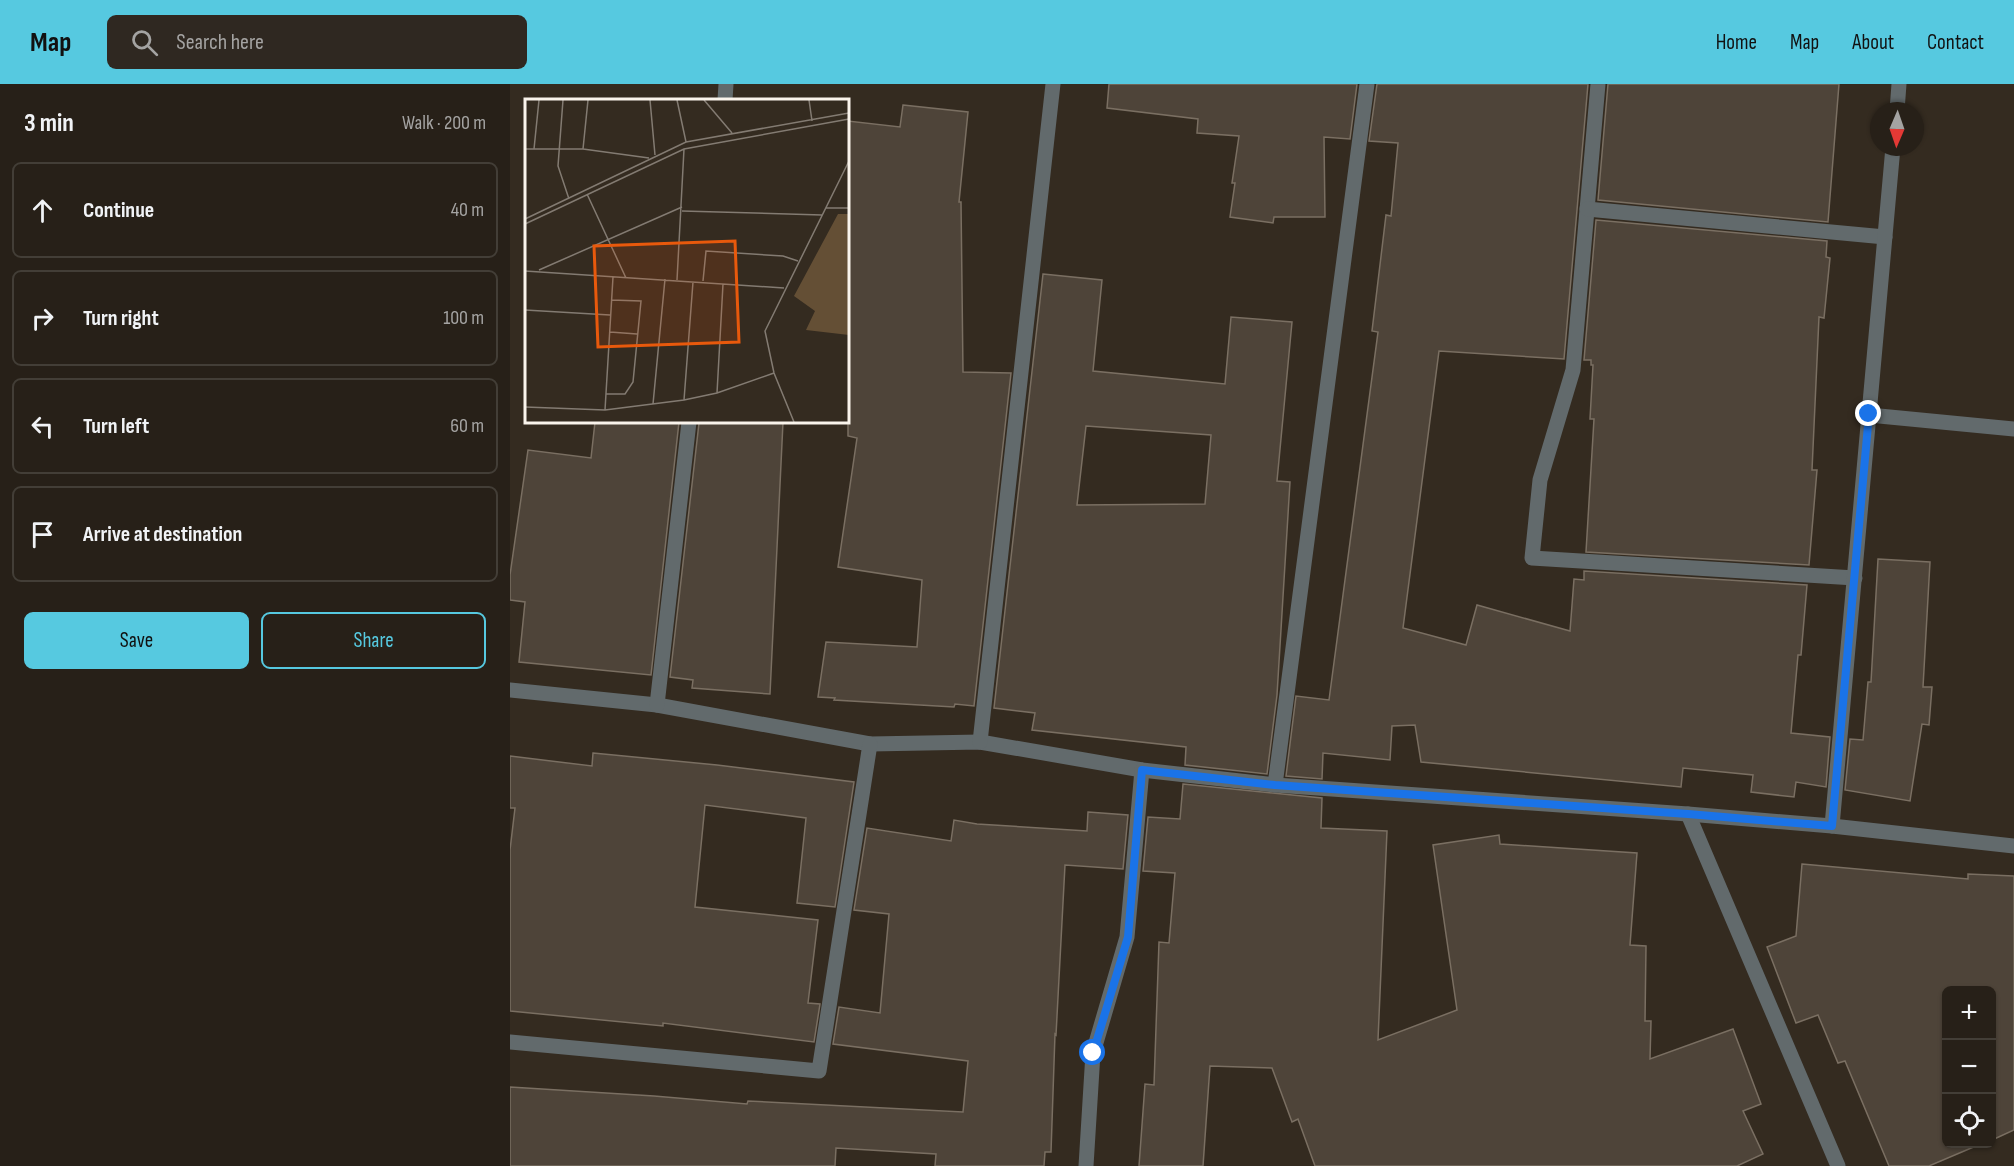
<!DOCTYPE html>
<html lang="en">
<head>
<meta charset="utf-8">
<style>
	body { margin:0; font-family:"Sofia Sans Condensed",sans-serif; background:#2f2821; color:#f1f3f6 }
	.controls { position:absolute; right:18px; bottom:18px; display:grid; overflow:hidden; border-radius:9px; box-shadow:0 2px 4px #0004 }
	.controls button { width:54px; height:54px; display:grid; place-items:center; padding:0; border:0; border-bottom:2px solid #433e37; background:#272018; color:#f1f3f6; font:30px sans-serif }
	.compass { position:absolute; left:1360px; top:18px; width:54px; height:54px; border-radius:50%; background:#272018; box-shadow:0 2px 4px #0004; rotate:182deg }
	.stop { position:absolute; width:18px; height:18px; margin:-14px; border:4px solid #1a73e8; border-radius:50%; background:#fff }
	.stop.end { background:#1a73e8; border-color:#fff; box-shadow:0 2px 6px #0008 }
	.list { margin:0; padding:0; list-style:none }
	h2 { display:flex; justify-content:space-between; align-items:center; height:78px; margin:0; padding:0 24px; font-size:26px }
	h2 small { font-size:20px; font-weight:400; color:#a4a3a2 }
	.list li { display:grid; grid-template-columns:39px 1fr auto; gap:18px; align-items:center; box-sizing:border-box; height:96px; margin:0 12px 12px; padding:0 12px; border:2px solid #433e37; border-radius:9px }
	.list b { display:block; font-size:22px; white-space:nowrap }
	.list em { font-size:20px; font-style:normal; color:#a4a3a2 }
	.actions { display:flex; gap:12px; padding:18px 24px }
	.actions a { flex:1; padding:14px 0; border:2px solid #56c9e0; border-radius:9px; text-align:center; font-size:21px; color:#56c9e0 }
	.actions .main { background:#56c9e0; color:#111 }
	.icon { flex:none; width:33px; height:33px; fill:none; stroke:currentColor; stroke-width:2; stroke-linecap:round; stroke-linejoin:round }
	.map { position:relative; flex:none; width:1504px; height:1082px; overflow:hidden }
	header { display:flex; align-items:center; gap:36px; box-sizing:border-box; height:84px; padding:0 30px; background:#56c9e0; color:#111 }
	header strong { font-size:28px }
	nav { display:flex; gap:33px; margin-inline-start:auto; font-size:21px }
	.search { width:420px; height:54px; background:#2f2821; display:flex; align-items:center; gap:15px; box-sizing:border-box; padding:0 21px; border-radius:9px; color:#a4a3a2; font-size:22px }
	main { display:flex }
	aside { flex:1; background:#272018 }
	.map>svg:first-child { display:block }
	.building { fill:#4e4439; stroke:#7a6f62; stroke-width:1.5; fill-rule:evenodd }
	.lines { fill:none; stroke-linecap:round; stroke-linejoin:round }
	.minor { stroke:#626a6c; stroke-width:15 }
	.route { stroke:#1a73e8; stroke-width:8 }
	.inset-road { fill:none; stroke:#837b72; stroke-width:1.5 }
	.view { fill:#e8590c; fill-opacity:0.15; stroke:#e8590c; stroke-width:3 }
	.inset-edge { fill:none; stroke:#faf4ec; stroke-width:3 }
</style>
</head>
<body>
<header>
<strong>Map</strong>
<div class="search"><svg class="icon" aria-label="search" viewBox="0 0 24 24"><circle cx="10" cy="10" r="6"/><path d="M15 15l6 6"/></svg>Search here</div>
<nav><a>Home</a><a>Map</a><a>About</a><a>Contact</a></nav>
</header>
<main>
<aside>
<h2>3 min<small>Walk · 200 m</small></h2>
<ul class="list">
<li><svg class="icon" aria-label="ahead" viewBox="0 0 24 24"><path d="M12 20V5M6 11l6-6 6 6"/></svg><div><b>Continue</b></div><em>40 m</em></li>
<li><svg class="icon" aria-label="right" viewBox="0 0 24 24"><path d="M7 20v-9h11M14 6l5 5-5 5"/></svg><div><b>Turn right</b></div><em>100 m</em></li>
<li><svg class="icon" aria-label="left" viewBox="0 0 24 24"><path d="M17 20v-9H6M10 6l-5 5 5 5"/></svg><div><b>Turn left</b></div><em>60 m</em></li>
<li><svg class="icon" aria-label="arrive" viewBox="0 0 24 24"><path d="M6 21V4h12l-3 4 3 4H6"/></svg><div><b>Arrive at destination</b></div></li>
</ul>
<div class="actions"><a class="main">Save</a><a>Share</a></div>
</aside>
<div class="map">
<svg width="1504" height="1082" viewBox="0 0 1504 1082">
	<rect width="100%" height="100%" fill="#342b20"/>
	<!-- building -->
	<g class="building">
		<path d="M 599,0 L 847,0 L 840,55 L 814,53 L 815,133 L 764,133 L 763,139 L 720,133 L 725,99 L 722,99 L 729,52 L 687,49 L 688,35 L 597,24 Z"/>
		<path d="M 867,0 L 1078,0 L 1054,275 L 929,267 L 893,544 L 956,561 L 967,521 L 1060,547 L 1064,495 L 1074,496 L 1074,487 L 1297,501 L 1291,571 L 1288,571 L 1281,649 L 1320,653 L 1316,703 L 1286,698 L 1284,713 L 1241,708 L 1243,691 L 1173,684 L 1171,703 L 911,678 L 905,641 L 882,642 L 880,676 L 813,669 L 812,695 L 776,692 L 786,612 L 819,616 L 868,248 L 862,247 L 876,131 L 881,132 L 888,59 L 859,57 Z"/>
		<path d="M 1098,0 L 1329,0 L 1318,138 L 1088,116 Z"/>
		<path d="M 393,21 L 458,28 L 449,118 L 451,118 L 453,288 L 501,289 L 464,622 L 445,620 L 444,623 L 324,616 L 325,614 L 308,613 L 316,558 L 407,563 L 412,496 L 328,483 L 347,354 L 338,352 L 338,37 L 390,43 Z"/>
		<path d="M 1086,136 L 1317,157 L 1316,173 L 1320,174 L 1314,234 L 1309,233 L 1302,386 L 1307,386 L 1299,481 L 1076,468 L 1084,335 L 1080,335 L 1083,281 L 1081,281 L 1081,276 L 1074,276 Z"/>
		<path d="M 533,190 L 592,196 L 583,287 L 715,300 L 721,233 L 782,238 L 767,397 L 780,398 L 767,611 L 757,690 L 675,681 L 676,663 L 522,646 L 525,629 L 484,624 ZM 576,342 L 701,351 L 695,420 L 567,421 Z"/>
		<path d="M 85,338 L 169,338 L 141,591 L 9,578 L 15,518 L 0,516 L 0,491 L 18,366 L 81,374 Z"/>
		<path d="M 189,339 L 273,338 L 260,610 L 182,604 L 183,596 L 160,593 Z"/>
		<path d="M 1368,475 L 1420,478 L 1413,603 L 1422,603 L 1419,641 L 1412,640 L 1400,717 L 1335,706 L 1340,655 L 1353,656 L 1358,598 L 1361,598 Z"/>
		<path d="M 83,669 L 207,681 L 344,698 L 325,823 L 287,819 L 296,734 L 195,721 L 185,823 L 308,836 L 298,919 L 310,920 L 304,958 L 153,939 L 153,942 L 0,927 L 0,766 L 5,724 L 0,724 L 0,672 L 82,682 Z"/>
		<path d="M 673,700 L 812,714 L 811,744 L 877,747 L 868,956 L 947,926 L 923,761 L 989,751 L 990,760 L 1127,769 L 1120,861 L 1136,862 L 1135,937 L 1141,937 L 1140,975 L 1223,945 L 1251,1020 L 1233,1027 L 1253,1070 L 1227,1082 L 805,1082 L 788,1035 L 782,1038 L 762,984 L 700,982 L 693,1082 L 629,1082 L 635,1000 L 644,1001 L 649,858 L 659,859 L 665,789 L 633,787 L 638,733 L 670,735 Z"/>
		<path d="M 578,728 L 618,731 L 613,785 L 555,781 L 546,951 L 545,950 L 541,1068 L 535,1068 L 534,1082 L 425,1082 L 426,1070 L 326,1064 L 325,1082 L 0,1082 L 0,1003 L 144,1012 L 237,1020 L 238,1017 L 453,1028 L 458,977 L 323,960 L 329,923 L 370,929 L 379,830 L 344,826 L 357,744 L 441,757 L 444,736 L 467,740 L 577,747 Z"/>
		<path d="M 1292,780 L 1458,795 L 1458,790 L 1504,792 L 1504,1046 L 1482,1056 L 1482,906 L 1437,906 L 1437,1059 L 1473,1059 L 1419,1082 L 1379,1082 L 1335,977 L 1328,979 L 1308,931 L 1286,939 L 1257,863 L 1286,852 Z"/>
	</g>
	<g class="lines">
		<!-- minor -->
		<g class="minor">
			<path d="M 1088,0 L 1063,286 L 1030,396 L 1022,474 L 1345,494"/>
			<path d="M 215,16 L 216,0"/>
			<path d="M 1387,27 L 1389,0"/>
			<path d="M 1077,125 L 1375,153"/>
			<path d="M 1359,331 L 1504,345"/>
			<path d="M 0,606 L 147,621 L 360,660 L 470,658 L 632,686 L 765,701 L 1178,730 L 1322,742 L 1504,762"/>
			<path d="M 147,621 L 179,338"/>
			<path d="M 470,658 L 543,0"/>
			<path d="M 765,701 L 857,0"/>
			<path d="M 1178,730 L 1328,1082"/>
			<path d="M 1322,742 L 1383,63"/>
			<path d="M 0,958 L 309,987 L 360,660"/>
			<path d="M 576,1082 L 583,969 L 617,853 L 632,686"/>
		</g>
	</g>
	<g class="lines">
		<!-- route -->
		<path class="route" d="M 583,969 L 618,853 L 632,686 L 765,701 L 1178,730 L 1322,742 L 1359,330"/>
	</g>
	<!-- overview -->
	<g transform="translate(15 15)">
		<rect width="324" height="324" fill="#342b20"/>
		<path d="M 313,115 L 324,115 L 324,236 L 281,231 L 290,212 L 269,197 Z" fill="#644f35"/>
		<path class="inset-road" d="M 38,1 L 33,67 L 44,100M 125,1 L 130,56M 152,1 L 161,43M 179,1 L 207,34M 284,1 L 287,22M 0,50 L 58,50 L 124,59M 9,50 L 14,1M 58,50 L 63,1M 62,95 L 101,179M 301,109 L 324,109M 157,112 L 297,116M 0,120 L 161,43 L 324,14M 0,125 L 159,50 L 324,20M 14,171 L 157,108M 0,172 L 259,189M 152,181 L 159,50M 178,182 L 181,152 L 258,157 L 273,162M 0,211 L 85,216M 85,233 L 112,235M 192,294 L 198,185M 81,295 L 100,295 L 108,283 L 116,202 L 86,201M 159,301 L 168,183M 128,305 L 140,180M 0,308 L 80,311 L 159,301 L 192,294 L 249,274M 80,311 L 88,178M 269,323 L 249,274 L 240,232 L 324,62"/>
		<path class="view" d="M 210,142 L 214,243 L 73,248 L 69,147 Z"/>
		<rect width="324" height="324" class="inset-edge"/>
	</g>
</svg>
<div class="controls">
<button>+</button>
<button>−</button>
<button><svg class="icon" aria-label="locate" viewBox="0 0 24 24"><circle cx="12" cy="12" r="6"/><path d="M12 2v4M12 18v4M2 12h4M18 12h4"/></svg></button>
</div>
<svg class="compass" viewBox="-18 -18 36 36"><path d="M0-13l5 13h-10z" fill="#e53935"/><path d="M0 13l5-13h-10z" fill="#a4a3a2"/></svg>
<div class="stop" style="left:583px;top:969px"></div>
<div class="stop end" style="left:1359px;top:330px"></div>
</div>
</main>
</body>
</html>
